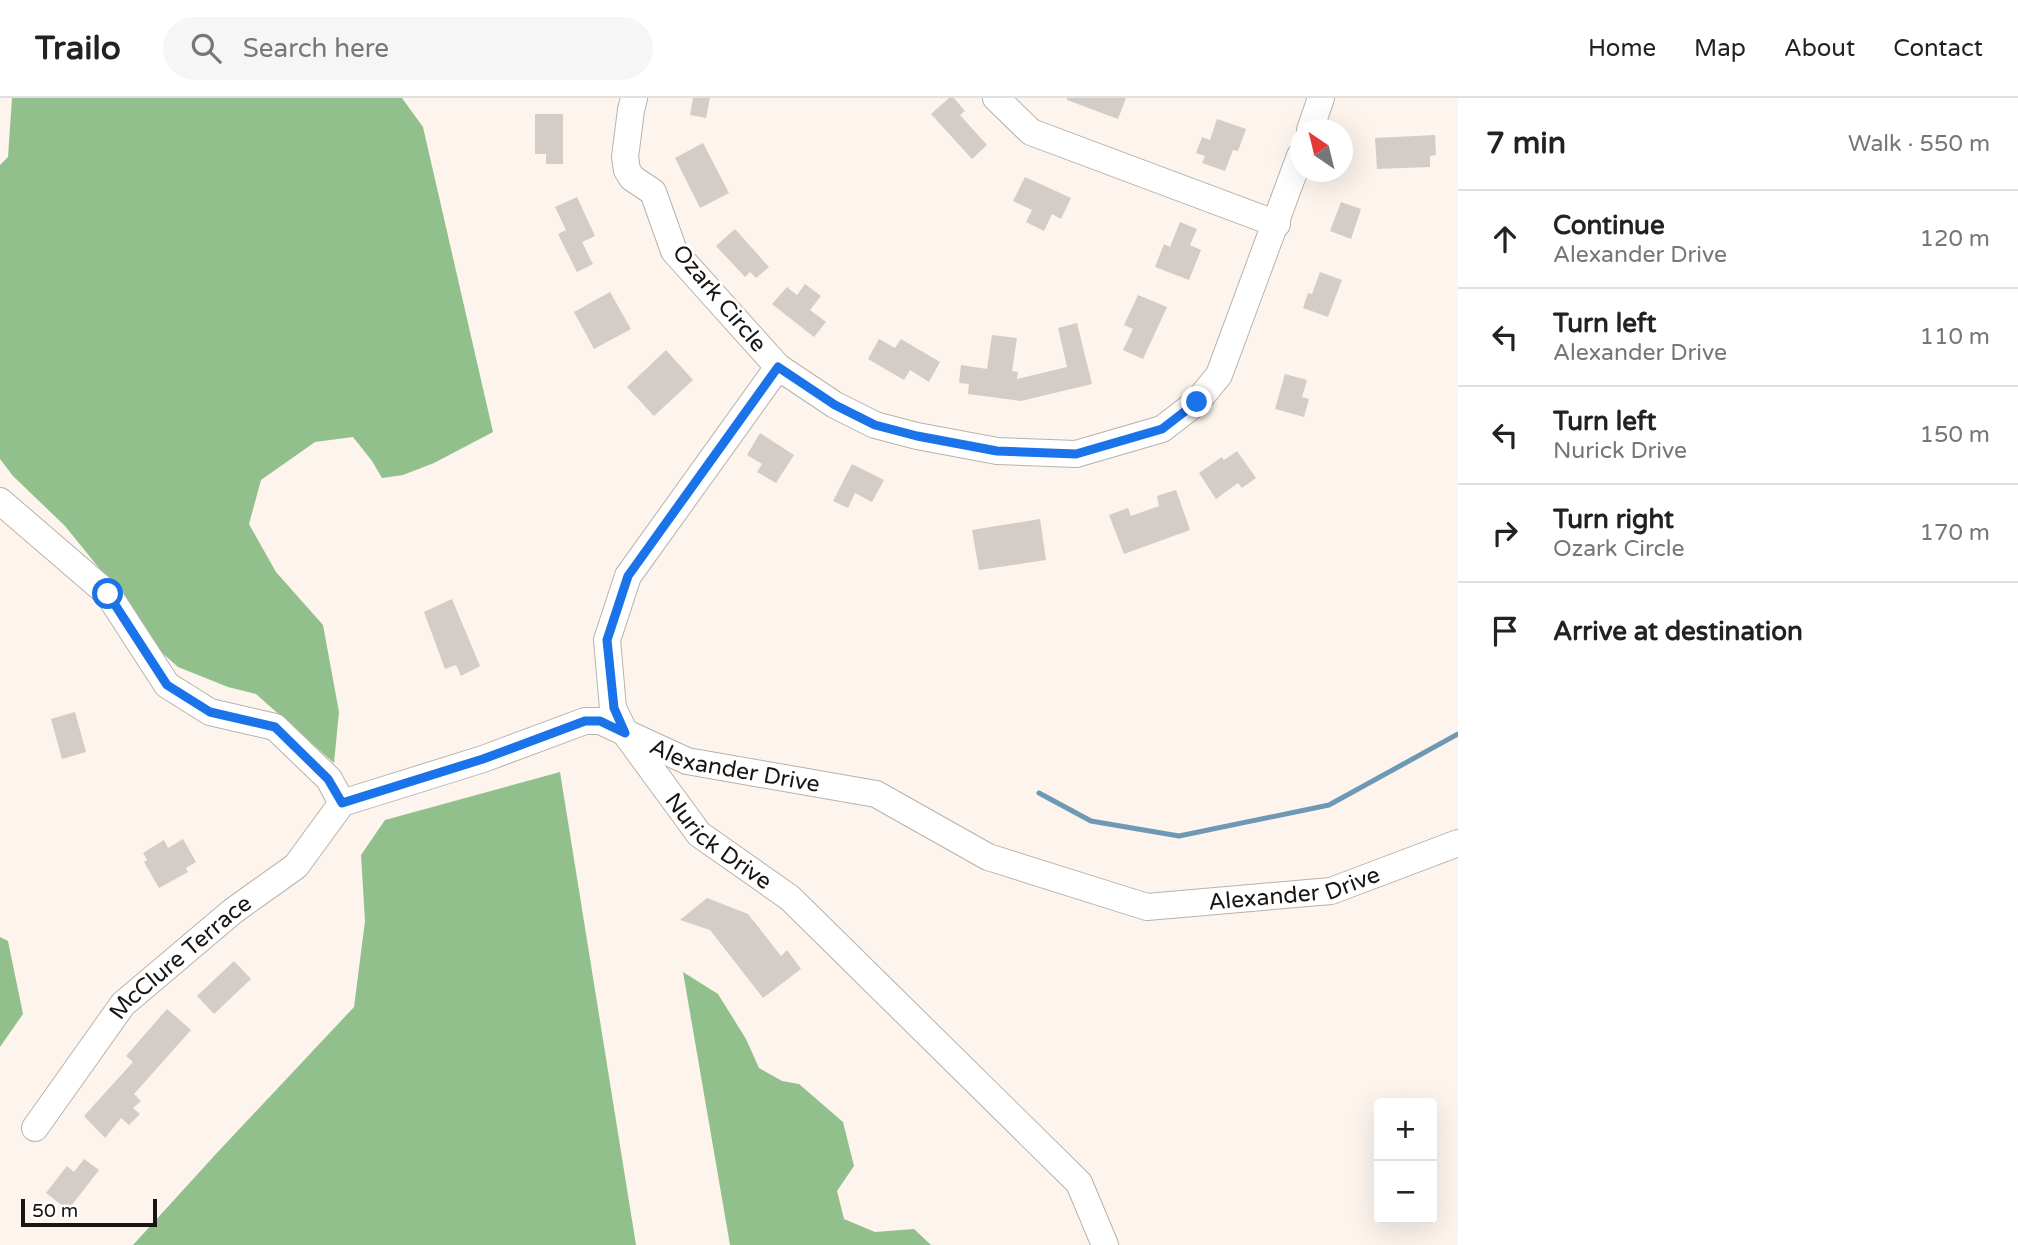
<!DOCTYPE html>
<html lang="en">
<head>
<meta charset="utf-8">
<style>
	body { margin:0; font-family:"Varela Round",sans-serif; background:#f6f6f6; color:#222 }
	.controls { position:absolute; right:21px; bottom:21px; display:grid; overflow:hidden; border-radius:7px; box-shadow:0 7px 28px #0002 }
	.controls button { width:63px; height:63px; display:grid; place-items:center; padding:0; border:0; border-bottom:2px solid #e0e0e0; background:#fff; color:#222; font:35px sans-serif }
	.compass { position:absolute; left:1290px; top:21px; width:63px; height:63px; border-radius:50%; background:#fff; box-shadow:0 7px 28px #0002; rotate:325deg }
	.scale { position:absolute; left:21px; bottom:18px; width:136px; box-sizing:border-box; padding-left:7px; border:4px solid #181513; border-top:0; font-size:19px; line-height:24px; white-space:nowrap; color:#181513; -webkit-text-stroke:5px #fff; paint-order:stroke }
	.stop { position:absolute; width:21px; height:21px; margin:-16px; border:5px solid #1a73e8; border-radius:50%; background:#fff }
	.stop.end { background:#1a73e8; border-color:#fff; box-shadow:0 2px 7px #0008 }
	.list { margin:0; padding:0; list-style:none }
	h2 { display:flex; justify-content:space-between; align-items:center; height:91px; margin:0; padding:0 28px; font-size:30px }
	h2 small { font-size:23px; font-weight:400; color:#767676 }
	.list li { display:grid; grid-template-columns:46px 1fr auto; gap:21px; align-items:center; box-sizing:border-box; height:98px; padding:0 28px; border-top:2px solid #e0e0e0 }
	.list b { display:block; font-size:26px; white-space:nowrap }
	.list p { margin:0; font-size:23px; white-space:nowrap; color:#767676 }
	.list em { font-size:23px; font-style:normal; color:#767676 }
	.icon { flex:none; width:38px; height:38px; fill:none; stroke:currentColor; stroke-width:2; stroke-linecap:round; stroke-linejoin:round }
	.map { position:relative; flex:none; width:1458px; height:1147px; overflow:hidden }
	header { display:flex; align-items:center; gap:42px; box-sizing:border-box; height:98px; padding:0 35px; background:#fff; border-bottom:2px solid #e0e0e0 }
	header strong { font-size:33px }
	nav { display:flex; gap:38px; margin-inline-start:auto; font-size:24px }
	.search { width:490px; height:63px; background:#f6f6f6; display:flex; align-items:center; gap:18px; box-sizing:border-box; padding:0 24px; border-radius:38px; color:#767676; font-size:26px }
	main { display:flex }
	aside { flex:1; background:#fff }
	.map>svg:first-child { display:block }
	.forest { fill:#92c08d }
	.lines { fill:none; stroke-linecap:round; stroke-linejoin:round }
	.stream { stroke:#6e99b5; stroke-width:5 }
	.building { fill:#d4ccc6 }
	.minor-casing { stroke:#b9b1ab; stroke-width:28 }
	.minor { stroke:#fff; stroke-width:26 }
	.route { stroke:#1a73e8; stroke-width:9 }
	.labels { text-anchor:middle; stroke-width:6; stroke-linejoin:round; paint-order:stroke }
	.street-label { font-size:23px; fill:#181513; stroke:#fff }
</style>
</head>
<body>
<header>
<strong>Trailo</strong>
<div class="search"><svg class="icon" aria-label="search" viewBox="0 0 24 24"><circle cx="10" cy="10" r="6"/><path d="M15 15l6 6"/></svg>Search here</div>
<nav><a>Home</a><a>Map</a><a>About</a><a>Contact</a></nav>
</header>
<main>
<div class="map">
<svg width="1458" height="1147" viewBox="0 0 1458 1147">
	<rect width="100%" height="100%" fill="#fcf4ed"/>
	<!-- forest -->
	<g class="forest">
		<path d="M 12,0 L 402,0 L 423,29 L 493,334 L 434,365 L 403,377 L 382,380 L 372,363 L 353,339 L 315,344 L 261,382 L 249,426 L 276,474 L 323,527 L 339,614 L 334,665 L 256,596 L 228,589 L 178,569 L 142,537 L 112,486 L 65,428 L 13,378 L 0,361 L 0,67 L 8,59 Z"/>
		<path d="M 560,674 L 636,1147 L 133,1147 L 215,1057 L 354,909 L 365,823 L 361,757 L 385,722 Z"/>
		<path d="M 0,839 L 8,843 L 23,916 L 0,949 Z"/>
		<path d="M 683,874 L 718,896 L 746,941 L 759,970 L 782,983 L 799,986 L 843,1024 L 854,1068 L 837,1093 L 844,1121 L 875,1134 L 914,1131 L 931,1147 L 730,1147 Z"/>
	</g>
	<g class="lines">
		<!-- stream -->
		<path class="stream" d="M 1039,695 L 1091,723 L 1179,738 L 1329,707 L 1458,636"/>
	</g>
	<!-- building -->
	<g class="building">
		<path d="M 693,0 L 710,0 L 706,20 L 690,17 Z"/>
		<path d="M 949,0 L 954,0 L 965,13 L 960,17 L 987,47 L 972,61 L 931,16 Z"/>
		<path d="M 1067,0 L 1126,0 L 1118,21 L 1067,2 Z"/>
		<path d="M 535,16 L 563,16 L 563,66 L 546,66 L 546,56 L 535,56 Z"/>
		<path d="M 1217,21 L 1246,31 L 1238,53 L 1233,52 L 1225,73 L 1202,65 L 1205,58 L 1196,55 L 1202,39 L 1210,42 Z"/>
		<path d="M 1435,37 L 1436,57 L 1430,58 L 1430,69 L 1377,71 L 1375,40 Z"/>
		<path d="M 703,45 L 729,95 L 700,110 L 675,60 Z"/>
		<path d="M 1025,79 L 1071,100 L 1061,121 L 1052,116 L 1044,133 L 1026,124 L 1032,112 L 1013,103 Z"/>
		<path d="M 577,99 L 595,138 L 582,144 L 593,166 L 577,174 L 558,136 L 566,132 L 555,109 Z"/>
		<path d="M 1341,104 L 1361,111 L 1351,141 L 1330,133 Z"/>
		<path d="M 1180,124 L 1197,131 L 1190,147 L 1201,152 L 1189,182 L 1155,169 L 1164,146 L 1170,149 Z"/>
		<path d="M 735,131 L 769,169 L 756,180 L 750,174 L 745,179 L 716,148 Z"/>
		<path d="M 1320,174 L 1342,182 L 1328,219 L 1303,210 L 1308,195 L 1312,196 Z"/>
		<path d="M 805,186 L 821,198 L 810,212 L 826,224 L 814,239 L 772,206 L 787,189 L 797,197 Z"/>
		<path d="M 610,194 L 631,231 L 594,251 L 574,214 Z"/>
		<path d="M 1138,197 L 1167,209 L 1143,261 L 1123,252 L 1133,231 L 1124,227 Z"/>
		<path d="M 1077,225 L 1092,286 L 1021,303 L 968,296 L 969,286 L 959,285 L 961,267 L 987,271 L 992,237 L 1017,240 L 1012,273 L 1018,274 L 1017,281 L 1067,269 L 1058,230 Z"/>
		<path d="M 879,241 L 895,250 L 901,241 L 940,264 L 929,284 L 910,272 L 904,282 L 868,261 Z"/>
		<path d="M 666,252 L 693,282 L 654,318 L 627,289 Z"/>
		<path d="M 1285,276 L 1307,282 L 1302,299 L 1309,301 L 1304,319 L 1275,311 Z"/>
		<path d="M 760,335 L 794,357 L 776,385 L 757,374 L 762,366 L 747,357 Z"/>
		<path d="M 1237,353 L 1256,380 L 1242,390 L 1238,385 L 1216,401 L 1199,375 L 1222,359 L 1224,362 Z"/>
		<path d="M 852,366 L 884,382 L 872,404 L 855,395 L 848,410 L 833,403 Z"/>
		<path d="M 1176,392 L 1190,432 L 1124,456 L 1109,417 L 1128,410 L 1131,418 L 1159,408 L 1157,398 Z"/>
		<path d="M 1040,421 L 1046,462 L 979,472 L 972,432 Z"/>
		<path d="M 452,501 L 480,568 L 461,578 L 456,567 L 445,571 L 424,514 Z"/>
		<path d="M 75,614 L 86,654 L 62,661 L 51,621 Z"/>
		<path d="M 183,741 L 196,764 L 186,770 L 188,774 L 159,790 L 144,764 L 147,762 L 143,755 L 164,742 L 168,750 Z"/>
		<path d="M 707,800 L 748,816 L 781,858 L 787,852 L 801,871 L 763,900 L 710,832 L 680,822 Z"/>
		<path d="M 234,863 L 251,881 L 214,916 L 197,898 Z"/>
		<path d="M 167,911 L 191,932 L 134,996 L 141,1003 L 133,1010 L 140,1016 L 129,1027 L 121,1020 L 105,1040 L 84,1018 L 133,964 L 126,958 Z"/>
		<path d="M 84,1061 L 99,1072 L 68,1112 L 46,1095 L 67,1068 L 74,1074 Z"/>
	</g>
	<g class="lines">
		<!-- minor casing -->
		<g class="minor-casing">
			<g id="minor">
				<path d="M 634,0 L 631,12 L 625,59 L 627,72 L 632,80 L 653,94 L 674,153 L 778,269 L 835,307 L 875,327 L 917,338 L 997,353 L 1076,356 L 1162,331 L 1197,304 L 1219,277 L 1300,58"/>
				<path d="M 996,0 L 1031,34 L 1277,126"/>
				<path d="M 1310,32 L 1321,0"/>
				<path id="s1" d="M 778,269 L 628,478 L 607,542 L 613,610 L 625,635 L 699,736 L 790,800 L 1079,1085 L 1105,1147"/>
				<path d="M 0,403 L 108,496 L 167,587 L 210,614 L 275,629 L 329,681 L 342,705"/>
				<path id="s2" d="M 342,705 L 483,661 L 585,623 L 600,623 L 687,663 L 876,696 L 988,759 L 1147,809 L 1331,793 L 1458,745"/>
				<path id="s3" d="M 35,1030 L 123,906 L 233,813 L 296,768 L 342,705"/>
			</g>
		</g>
		<!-- minor -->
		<use href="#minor" class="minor"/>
	</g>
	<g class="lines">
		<!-- route -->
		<path class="route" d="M 108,496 L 167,587 L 210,614 L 275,629 L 328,681 L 342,705 L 483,661 L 585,623 L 600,623 L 625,635 L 614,610 L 607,542 L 628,478 L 778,269 L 835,307 L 875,327 L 917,338 L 997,353 L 1076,356 L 1162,331 L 1197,304"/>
	</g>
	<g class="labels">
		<!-- street labels -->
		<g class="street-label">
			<text transform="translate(720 200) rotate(50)" y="8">Ozark Circle</text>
			<text dy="8" stroke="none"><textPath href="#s2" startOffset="415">Alexander Drive</textPath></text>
			<text dy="8" stroke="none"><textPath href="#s1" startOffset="565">Nurick Drive</textPath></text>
			<text dy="8" stroke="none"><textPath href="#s2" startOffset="1003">Alexander Drive</textPath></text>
			<text dy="8" stroke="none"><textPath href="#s3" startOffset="226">McClure Terrace</textPath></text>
		</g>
	</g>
</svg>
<div class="controls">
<button>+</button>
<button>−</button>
</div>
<svg class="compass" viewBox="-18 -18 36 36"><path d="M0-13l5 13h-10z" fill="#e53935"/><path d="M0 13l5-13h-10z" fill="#767676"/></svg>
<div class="scale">50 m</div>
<div class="stop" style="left:108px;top:496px"></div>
<div class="stop end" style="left:1197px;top:304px"></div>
</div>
<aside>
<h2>7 min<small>Walk · 550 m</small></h2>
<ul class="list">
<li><svg class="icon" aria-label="ahead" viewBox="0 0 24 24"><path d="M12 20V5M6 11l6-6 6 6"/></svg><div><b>Continue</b><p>Alexander Drive</p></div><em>120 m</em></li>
<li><svg class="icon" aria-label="left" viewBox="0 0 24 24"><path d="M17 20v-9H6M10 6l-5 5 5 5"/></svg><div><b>Turn left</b><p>Alexander Drive</p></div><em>110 m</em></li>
<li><svg class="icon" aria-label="left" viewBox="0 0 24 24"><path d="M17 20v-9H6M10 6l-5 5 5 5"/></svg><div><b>Turn left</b><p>Nurick Drive</p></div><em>150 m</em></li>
<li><svg class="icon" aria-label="right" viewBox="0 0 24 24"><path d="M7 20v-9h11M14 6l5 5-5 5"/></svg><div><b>Turn right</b><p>Ozark Circle</p></div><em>170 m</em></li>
<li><svg class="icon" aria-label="arrive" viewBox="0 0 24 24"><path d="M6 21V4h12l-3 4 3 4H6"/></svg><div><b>Arrive at destination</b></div></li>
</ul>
</aside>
</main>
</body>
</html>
